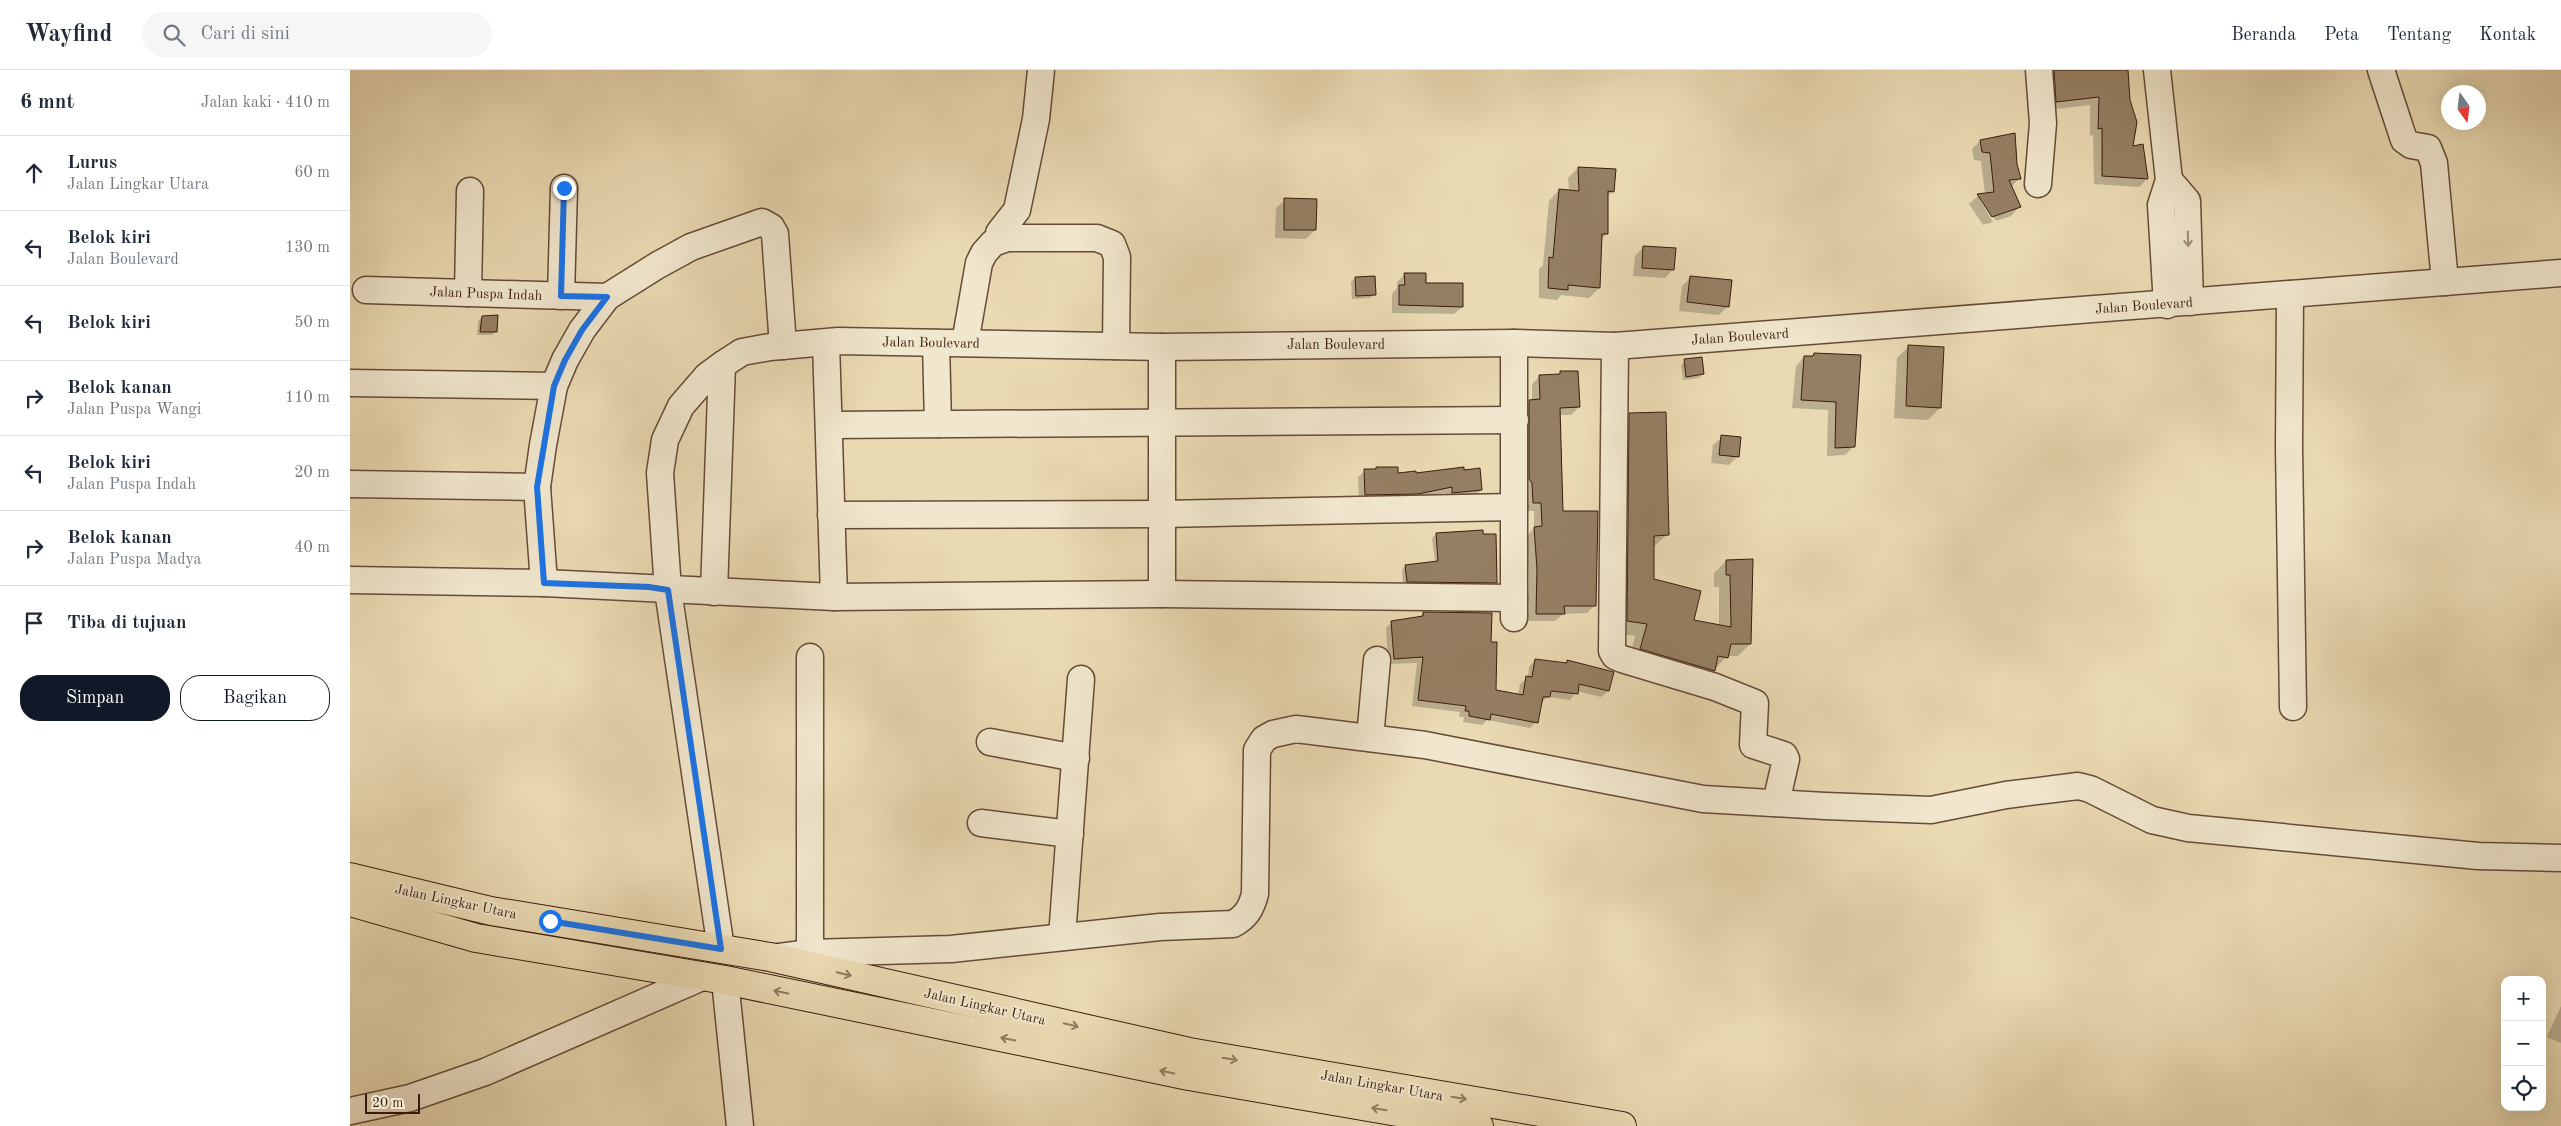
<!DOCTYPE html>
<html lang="id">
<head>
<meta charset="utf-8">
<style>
	body { margin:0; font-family:"Old Standard TT",serif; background:#f6f6f7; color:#1f2937 }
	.controls { position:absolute; right:15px; bottom:15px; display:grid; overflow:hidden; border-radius:10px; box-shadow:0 5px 20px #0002 }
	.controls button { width:45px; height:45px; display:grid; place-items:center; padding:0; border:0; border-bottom:1px solid #e0e1e3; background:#fff; color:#1f2937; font:25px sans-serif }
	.compass { position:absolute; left:2091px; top:15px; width:45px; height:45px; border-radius:50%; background:#fff; box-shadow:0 5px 20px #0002; rotate:166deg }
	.scale { position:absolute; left:15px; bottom:12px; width:55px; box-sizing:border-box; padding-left:5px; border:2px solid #391d0c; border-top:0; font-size:14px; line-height:18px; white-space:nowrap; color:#391d0c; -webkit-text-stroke:4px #f1e7ce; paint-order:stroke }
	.stop { position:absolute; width:15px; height:15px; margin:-11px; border:4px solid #1a73e8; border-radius:50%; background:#fff }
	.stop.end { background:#1a73e8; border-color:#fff; box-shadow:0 1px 5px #0008 }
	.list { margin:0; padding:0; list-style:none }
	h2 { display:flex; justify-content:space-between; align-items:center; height:65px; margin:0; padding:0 20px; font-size:21px }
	h2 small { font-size:16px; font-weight:400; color:#747a83 }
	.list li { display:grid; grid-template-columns:32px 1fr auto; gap:15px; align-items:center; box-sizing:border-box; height:75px; padding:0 20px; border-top:1px solid #e0e1e3 }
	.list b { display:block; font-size:19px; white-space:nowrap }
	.list p { margin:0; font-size:16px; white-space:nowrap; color:#747a83 }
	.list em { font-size:16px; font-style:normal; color:#747a83 }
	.actions { display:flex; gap:10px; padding:15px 20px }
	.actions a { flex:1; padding:11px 0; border:1px solid #111827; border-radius:20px; text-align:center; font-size:18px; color:#111827 }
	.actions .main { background:#111827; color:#fff }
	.icon { flex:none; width:28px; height:28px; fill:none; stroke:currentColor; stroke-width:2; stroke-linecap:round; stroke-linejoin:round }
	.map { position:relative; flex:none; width:2211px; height:1056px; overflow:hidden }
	header { display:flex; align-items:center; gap:30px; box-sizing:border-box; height:70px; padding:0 25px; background:#fff; border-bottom:1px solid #e0e1e3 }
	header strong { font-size:24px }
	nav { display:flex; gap:28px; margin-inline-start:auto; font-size:18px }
	.search { width:350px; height:45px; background:#f6f6f7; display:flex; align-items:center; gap:12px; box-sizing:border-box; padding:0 18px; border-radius:28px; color:#747a83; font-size:19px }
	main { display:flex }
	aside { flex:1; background:#fff }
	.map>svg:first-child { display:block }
	.shadow { fill:#0003 }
	.building { fill:#957f63; stroke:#391d0c }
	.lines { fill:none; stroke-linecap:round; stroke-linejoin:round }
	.minor-casing { stroke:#654c36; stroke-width:29 }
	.major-casing { stroke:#391d0c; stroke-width:30 }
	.minor { stroke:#f1e7ce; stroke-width:26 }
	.major { stroke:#eadab3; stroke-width:28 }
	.oneway { stroke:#9e8c77 }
	.oneway2 { stroke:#927c60 }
	.route { stroke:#1a73e8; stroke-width:6 }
	.labels { text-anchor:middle; stroke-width:4; stroke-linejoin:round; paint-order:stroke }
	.street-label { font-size:14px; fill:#391d0c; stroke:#f1e7ce }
</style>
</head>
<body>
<header>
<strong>Wayfind</strong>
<div class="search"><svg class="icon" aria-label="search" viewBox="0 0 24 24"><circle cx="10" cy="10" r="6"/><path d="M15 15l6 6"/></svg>Cari di sini</div>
<nav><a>Beranda</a><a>Peta</a><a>Tentang</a><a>Kontak</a></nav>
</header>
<main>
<aside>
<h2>6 mnt<small>Jalan kaki · 410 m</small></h2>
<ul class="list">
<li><svg class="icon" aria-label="ahead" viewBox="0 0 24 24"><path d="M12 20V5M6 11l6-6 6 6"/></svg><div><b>Lurus</b><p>Jalan Lingkar Utara</p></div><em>60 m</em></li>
<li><svg class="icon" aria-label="left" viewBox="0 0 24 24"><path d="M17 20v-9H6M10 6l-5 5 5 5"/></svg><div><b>Belok kiri</b><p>Jalan Boulevard</p></div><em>130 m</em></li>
<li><svg class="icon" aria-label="left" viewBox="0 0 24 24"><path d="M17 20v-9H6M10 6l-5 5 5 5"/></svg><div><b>Belok kiri</b></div><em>50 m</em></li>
<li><svg class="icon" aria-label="right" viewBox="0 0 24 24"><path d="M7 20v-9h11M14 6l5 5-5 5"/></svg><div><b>Belok kanan</b><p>Jalan Puspa Wangi</p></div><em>110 m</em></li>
<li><svg class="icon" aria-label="left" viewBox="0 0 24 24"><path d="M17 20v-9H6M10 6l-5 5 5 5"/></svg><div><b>Belok kiri</b><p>Jalan Puspa Indah</p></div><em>20 m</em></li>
<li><svg class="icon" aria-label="right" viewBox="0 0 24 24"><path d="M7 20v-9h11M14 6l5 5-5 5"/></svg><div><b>Belok kanan</b><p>Jalan Puspa Madya</p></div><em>40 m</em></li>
<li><svg class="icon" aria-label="arrive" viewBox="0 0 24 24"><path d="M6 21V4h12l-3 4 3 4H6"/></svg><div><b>Tiba di tujuan</b></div></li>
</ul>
<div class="actions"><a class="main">Simpan</a><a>Bagikan</a></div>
</aside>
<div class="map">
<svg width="2211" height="1056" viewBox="0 0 2211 1056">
	<rect width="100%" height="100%" fill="#eadab3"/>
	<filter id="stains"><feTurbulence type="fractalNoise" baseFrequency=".004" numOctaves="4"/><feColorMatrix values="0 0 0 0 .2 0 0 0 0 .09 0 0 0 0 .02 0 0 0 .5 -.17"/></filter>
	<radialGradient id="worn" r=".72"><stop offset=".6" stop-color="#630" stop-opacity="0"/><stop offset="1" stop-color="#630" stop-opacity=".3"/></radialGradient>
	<!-- shadow -->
	<g class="shadow">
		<path d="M 1693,0 L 1777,0 L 1782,77 L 1797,109 L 1789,117 L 1744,114 L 1743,65 L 1740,66 L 1740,35 L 1698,40 Z"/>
		<path d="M 1630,71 L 1665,94 L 1669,109 L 1661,117 L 1669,137 L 1661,146 L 1646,151 L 1633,130 L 1630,130 L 1643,152 L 1633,155 L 1619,134 L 1628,126 L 1635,124 L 1631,91 L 1624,90 L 1622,79 Z"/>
		<path d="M 1228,98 L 1263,121 L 1257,127 L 1257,164 L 1250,170 L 1249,218 L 1239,228 L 1211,225 L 1207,230 L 1189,228 L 1189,199 L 1193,195 L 1199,131 L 1209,120 L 1219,121 L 1218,108 Z"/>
		<path d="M 935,130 L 965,160 L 956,169 L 925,168 L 926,138 Z"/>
		<path d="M 1293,177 L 1323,199 L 1315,208 L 1283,206 L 1285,186 Z"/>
		<path d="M 1055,204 L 1075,214 L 1112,237 L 1104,244 L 1042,243 L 1042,224 L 1047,218 L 1047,212 Z"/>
		<path d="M 1341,207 L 1378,236 L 1369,245 L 1329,241 L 1332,216 Z"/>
		<path d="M 1005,208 L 1024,224 L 1020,228 L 1002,229 L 1001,212 Z"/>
		<path d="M 132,247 L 146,261 L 142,265 L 127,265 L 128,251 Z"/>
		<path d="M 1559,276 L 1590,338 L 1578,350 L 1544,348 L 1547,288 Z"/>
		<path d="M 1464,284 L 1510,286 L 1504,376 L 1495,385 L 1477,386 L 1478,340 L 1442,338 L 1446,296 L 1454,287 L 1461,287 Z"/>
		<path d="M 1335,291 L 1353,304 L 1349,308 L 1333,310 L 1331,295 Z"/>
		<path d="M 1227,302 L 1229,337 L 1221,345 L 1209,345 L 1211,442 L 1245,535 L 1237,543 L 1213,544 L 1205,551 L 1178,551 L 1179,508 L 1177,466 L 1184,458 L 1184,441 L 1175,441 L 1172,339 L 1182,331 L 1182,314 L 1190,306 Z"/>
		<path d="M 1280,344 L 1317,465 L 1303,477 L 1302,510 L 1343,551 L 1369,556 L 1369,517 L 1364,517 L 1364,503 L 1376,491 L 1400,574 L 1388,586 L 1377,586 L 1352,613 L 1279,591 L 1285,566 L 1266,563 L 1268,357 Z"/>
		<path d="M 1372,367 L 1388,386 L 1379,395 L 1361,393 L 1363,375 Z"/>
		<path d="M 1015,401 L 1065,404 L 1131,420 L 1125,426 L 1096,429 L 1096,423 L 1061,430 L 1009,431 L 1008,407 Z"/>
		<path d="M 1086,464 L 1146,512 L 1142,516 L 1053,515 L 1052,500 L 1056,496 L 1085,493 L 1082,468 Z"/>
		<path d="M 1074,543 L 1140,573 L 1145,621 L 1168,625 L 1170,614 L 1178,607 L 1179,597 L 1185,590 L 1215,594 L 1218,592 L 1258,621 L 1251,627 L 1227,621 L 1220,630 L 1198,627 L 1190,633 L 1186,652 L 1180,658 L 1137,650 L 1132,655 L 1113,652 L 1114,647 L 1109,647 L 1110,642 L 1062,636 L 1067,593 L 1038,594 L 1036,558 L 1042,552 L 1069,547 Z"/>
		<path d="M 2211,936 L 2211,973 L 2197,967 Z"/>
	</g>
	<!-- building -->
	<g class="building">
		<path d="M 1704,0 L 1778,0 L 1780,30 L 1787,52 L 1783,76 L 1793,74 L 1798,109 L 1752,106 L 1752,58 L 1748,59 L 1749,27 L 1706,32 Z"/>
		<path d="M 1665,63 L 1667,94 L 1671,109 L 1659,110 L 1671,137 L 1642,147 L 1627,124 L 1644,122 L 1640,83 L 1632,82 L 1630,70 Z"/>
		<path d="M 1228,97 L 1266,99 L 1264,122 L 1258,121 L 1258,164 L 1252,164 L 1250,218 L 1218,215 L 1218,220 L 1198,218 L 1199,187 L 1203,188 L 1209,119 L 1229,121 Z"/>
		<path d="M 934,128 L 967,129 L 966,160 L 934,160 Z"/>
		<path d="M 1293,176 L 1326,178 L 1324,200 L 1292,198 Z"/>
		<path d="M 1054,203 L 1076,203 L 1076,213 L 1113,213 L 1113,237 L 1049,235 L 1049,215 L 1055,215 Z"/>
		<path d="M 1025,206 L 1026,225 L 1006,226 L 1005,207 Z"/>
		<path d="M 1340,206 L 1382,210 L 1379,237 L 1337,232 Z"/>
		<path d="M 148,245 L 147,262 L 130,262 L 132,246 Z"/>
		<path d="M 1558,275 L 1594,277 L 1591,338 L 1556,336 Z"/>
		<path d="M 1464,283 L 1511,285 L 1505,377 L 1485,378 L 1486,332 L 1451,330 L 1454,286 L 1463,286 Z"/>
		<path d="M 1352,287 L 1354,304 L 1336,307 L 1334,289 Z"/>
		<path d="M 1210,301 L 1228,301 L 1230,337 L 1210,338 L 1213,441 L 1248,441 L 1246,536 L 1214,536 L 1215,544 L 1186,544 L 1187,499 L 1184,457 L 1192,456 L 1191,433 L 1183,433 L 1182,413 L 1179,409 L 1179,330 L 1190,329 L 1189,305 L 1210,304 Z"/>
		<path d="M 1316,342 L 1319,465 L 1304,466 L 1304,509 L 1351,521 L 1344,550 L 1381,557 L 1380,505 L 1376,505 L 1376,490 L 1403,489 L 1401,574 L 1381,574 L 1378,588 L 1368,586 L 1365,601 L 1290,579 L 1297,554 L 1277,551 L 1279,343 Z"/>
		<path d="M 1371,365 L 1391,367 L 1389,387 L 1369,385 Z"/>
		<path d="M 1026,397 L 1048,397 L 1048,403 L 1066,401 L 1066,403 L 1114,397 L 1114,400 L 1130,398 L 1132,420 L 1102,423 L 1102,417 L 1068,424 L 1015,425 L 1014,399 L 1026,399 Z"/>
		<path d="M 1133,460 L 1133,464 L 1146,464 L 1147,513 L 1057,512 L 1055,495 L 1088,491 L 1086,463 Z"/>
		<path d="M 1073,542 L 1142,543 L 1141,572 L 1147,572 L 1146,620 L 1173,625 L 1176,606 L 1182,607 L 1185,589 L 1217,593 L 1217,590 L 1264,602 L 1259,621 L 1229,614 L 1228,624 L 1201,621 L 1200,627 L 1193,627 L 1188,653 L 1141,644 L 1140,650 L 1119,646 L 1119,641 L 1115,641 L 1116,636 L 1068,630 L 1073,587 L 1044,589 L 1041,551 L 1073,546 Z"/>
	</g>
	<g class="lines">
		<!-- minor casing -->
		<g class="minor-casing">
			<g id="minor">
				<path d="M 1807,0 L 1819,110 L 1811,135 L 1817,235"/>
				<path d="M 2031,0 L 2054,70 L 2061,75 L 2078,78 L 2084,93 L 2095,212"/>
				<path d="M 1819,110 L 1837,131 L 1840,232"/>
				<path d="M 1688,114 L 1693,53 L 1689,0"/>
				<path d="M 649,170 L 649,163 L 667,140 L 686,49 L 691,0"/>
				<path d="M 16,220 L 257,227"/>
				<path d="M 118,223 L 120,121"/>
				<path d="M 1940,224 L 1939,377 L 1943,637"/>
				<path d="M 211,226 L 214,118"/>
				<path d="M 476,273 L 484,527"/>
				<path d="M 586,273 L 588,354"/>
				<path d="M 615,273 L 629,193 L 634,183 L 643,173 L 657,168 L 747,168 L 762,174 L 767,187 L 766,276"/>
				<path d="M 1265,276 L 1262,581 L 1265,586 L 1272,589 L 1365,617 L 1405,633 L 1403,675 L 1434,685 L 1436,689 L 1426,733"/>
				<path d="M 0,313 L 204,316"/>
				<path d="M 479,355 L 1165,350"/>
				<path d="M 0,414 L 187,417"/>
				<path d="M 481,445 L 813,444 L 1164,437"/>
				<path d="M 0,510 L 194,513 L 484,527 L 812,524 L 1164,528"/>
				<path d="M 194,513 L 187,417 L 193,375 L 204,316 L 215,290 L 232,260 L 257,227 L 308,195 L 341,177 L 412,152 L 421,157 L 425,164 L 433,276"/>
				<path d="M 364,522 L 372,295"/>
				<path d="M 812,524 L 812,277"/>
				<path d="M 1164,548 L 1164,273"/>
				<path d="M 1020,668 L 1027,590"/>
				<path d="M 640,672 L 726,688"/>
				<path d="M 631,753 L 720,764"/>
				<path d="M 712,867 L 731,609"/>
				<path d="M 371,879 L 318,520 L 310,403 L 315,370 L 331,336 L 357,306 L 372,295 L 392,282 L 420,277 L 488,271 L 812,277 L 1164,273 L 1265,276 L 2211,203"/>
				<path d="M 460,883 L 460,587"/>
				<path d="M 429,887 L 460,883 L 601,879 L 810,857 L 883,854 C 896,847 901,839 905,824 L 907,680 L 914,669 L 923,664 L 946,659 L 1075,675 L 1353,729 L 1475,736 L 1581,740 L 1656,725 L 1728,716 L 1740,719 L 1802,750 L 1838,758 L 2128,786 L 2211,788"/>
				<path d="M 375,910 L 390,1056"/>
				<path d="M 0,1041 L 60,1028 L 135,1002 L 352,907"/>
			</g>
		</g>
		<!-- major casing -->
		<g class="major-casing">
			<g id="major">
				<path d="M 0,807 L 141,841 L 420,887 L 839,982 L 1272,1056"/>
				<path d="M 0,832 L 126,868 L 375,910 L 839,1006 L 1129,1056"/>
			</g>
		</g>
		<!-- minor -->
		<use href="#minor" class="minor"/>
		<!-- major -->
		<use href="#major" class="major"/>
	</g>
	<!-- one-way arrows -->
	<defs><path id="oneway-shaft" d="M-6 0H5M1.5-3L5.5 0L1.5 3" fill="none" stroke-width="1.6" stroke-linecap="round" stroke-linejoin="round" transform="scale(1.25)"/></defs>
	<use class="oneway" href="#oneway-shaft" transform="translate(1838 169) rotate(88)"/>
	<g class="oneway2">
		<use href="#oneway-shaft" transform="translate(494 904) rotate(13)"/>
		<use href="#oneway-shaft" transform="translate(431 922) rotate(-168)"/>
		<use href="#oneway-shaft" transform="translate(721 955) rotate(13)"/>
		<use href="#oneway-shaft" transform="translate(658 969) rotate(-168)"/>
		<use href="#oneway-shaft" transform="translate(880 989) rotate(10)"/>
		<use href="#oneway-shaft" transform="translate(817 1002) rotate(-168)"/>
		<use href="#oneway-shaft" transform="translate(1109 1028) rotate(10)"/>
		<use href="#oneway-shaft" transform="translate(1029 1039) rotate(-170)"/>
	</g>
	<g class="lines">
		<!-- route -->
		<path class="route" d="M 200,851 L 371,879 L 318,520 L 299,517 L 194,513 L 187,417 L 204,316 L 215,290 L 232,260 L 257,227 L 211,226 L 214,118"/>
	</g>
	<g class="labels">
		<!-- street labels -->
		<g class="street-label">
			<text transform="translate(136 223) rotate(2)" y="5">Jalan Puspa Indah</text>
			<text transform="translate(1794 235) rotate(-4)" y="5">Jalan Boulevard</text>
			<text transform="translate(1390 266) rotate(-4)" y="5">Jalan Boulevard</text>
			<text transform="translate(581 272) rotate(1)" y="5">Jalan Boulevard</text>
			<text x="986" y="279">Jalan Boulevard</text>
			<text transform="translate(106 831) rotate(12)" y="5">Jalan Lingkar Utara</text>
			<text transform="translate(635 936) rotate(13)" y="5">Jalan Lingkar Utara</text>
			<text transform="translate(1032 1015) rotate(10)" y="5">Jalan Lingkar Utara</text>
		</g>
	</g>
	<rect width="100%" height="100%" filter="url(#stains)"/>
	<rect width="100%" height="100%" fill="url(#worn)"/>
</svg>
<div class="controls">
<button>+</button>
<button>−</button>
<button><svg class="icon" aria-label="locate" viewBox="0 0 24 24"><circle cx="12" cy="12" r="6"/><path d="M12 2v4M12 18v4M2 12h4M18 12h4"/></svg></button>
</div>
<svg class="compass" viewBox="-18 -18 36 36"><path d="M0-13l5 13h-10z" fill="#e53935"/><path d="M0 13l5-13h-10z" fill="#747a83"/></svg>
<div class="scale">20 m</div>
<div class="stop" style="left:200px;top:851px"></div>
<div class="stop end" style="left:214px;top:118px"></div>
</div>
</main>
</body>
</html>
